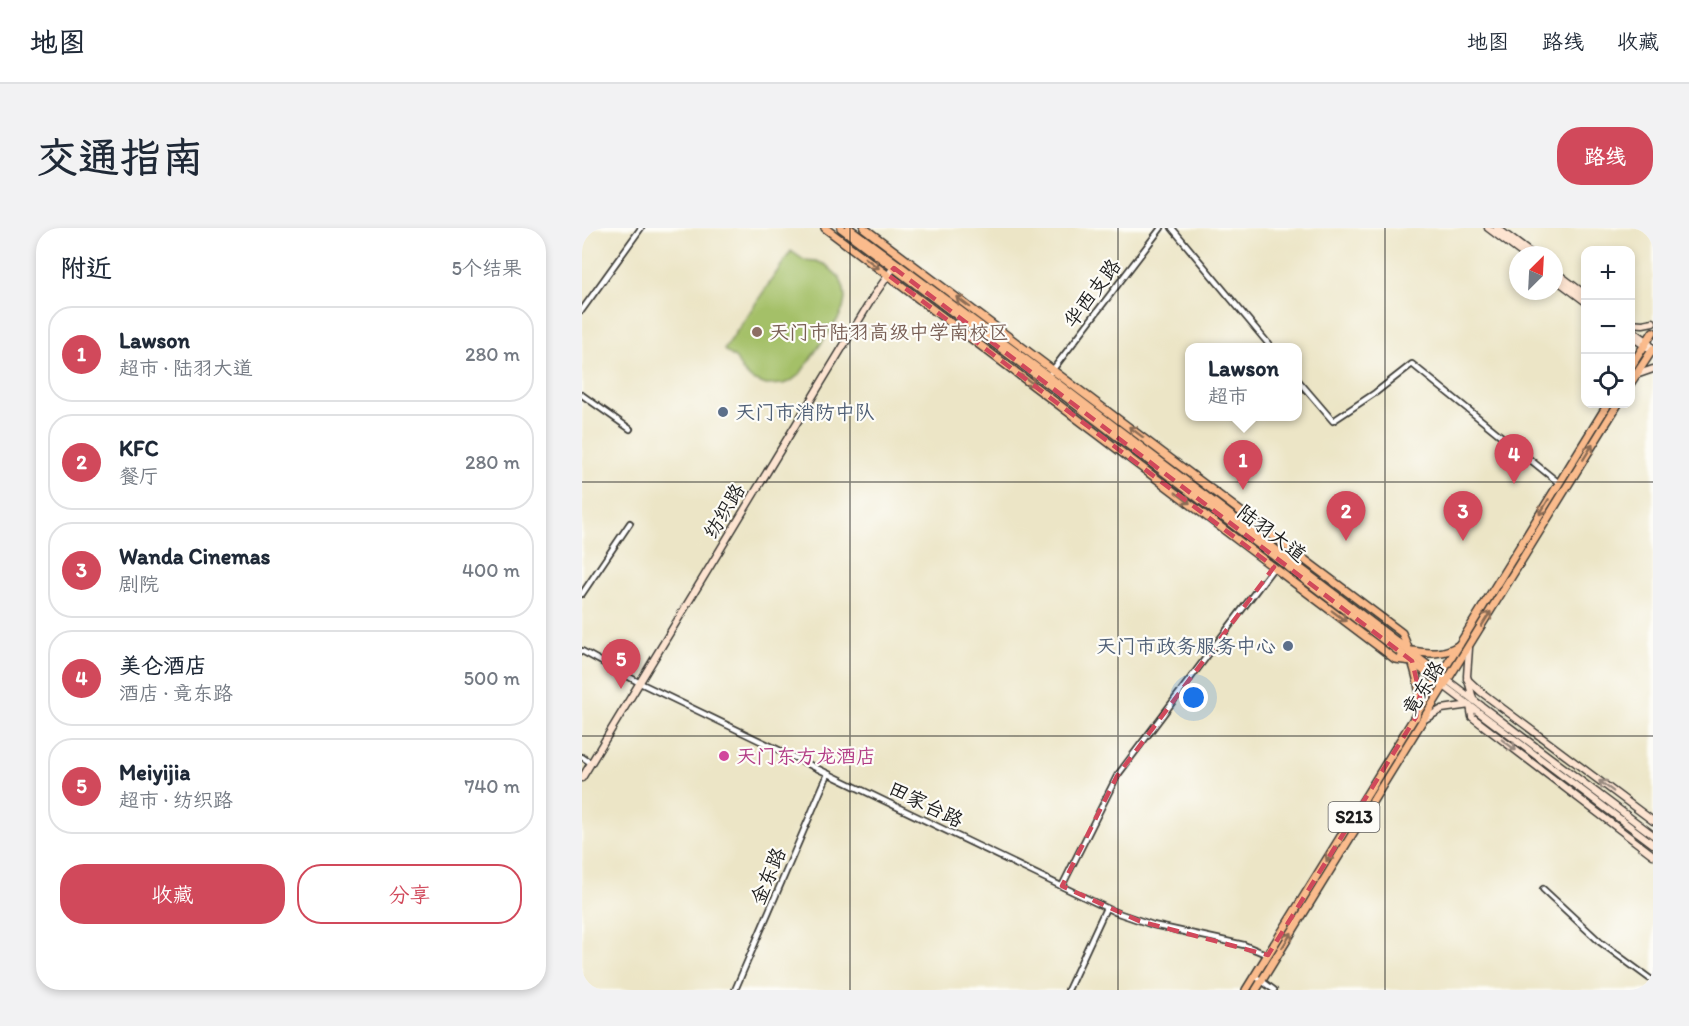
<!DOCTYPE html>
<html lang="zh">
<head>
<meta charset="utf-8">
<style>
	body { margin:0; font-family:Itim,"LXGW WenKai TC",sans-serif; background:#f2f2f3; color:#1f2937 }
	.controls { position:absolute; right:18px; top:18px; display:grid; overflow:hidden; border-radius:12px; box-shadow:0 3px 9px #0003 }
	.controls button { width:54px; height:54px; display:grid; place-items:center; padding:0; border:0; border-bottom:2px solid #e0e1e3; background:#fff; color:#1f2937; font:30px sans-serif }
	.compass { position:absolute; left:927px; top:18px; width:54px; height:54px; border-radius:50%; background:#fff; box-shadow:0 3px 9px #0003; rotate:24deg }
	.you { position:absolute; left:612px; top:470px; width:21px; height:21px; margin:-15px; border:4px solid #fff; border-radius:50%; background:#1a73e8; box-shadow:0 0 0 9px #1a73e833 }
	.badge { display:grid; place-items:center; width:39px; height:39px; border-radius:50%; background:#d1495b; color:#fff; font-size:20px; font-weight:700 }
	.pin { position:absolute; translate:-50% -50px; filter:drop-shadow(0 2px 3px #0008) }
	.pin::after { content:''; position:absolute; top:32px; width:21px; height:18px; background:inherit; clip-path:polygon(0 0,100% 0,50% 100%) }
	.popup { position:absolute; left:603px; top:115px; width:117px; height:78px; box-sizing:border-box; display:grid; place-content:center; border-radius:12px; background:#fff; filter:drop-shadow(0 2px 4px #0005); font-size:20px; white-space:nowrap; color:#747a83 }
	.popup b { font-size:22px; color:#1f2937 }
	.popup::after { content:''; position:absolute; left:50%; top:100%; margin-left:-12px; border:12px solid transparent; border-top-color:#fff }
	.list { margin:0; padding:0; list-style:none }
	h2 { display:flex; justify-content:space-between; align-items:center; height:78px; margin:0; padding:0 24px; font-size:26px }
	h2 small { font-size:20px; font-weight:400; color:#747a83 }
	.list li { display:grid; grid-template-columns:39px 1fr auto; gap:18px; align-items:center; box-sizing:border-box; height:96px; margin:0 12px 12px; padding:0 12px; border:2px solid #e0e1e3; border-radius:24px }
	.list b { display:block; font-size:22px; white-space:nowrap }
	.list p { margin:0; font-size:20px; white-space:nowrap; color:#747a83 }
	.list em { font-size:20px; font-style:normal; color:#747a83 }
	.actions { display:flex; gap:12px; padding:18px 24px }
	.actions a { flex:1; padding:14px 0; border:2px solid #d1495b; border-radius:24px; text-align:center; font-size:21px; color:#d1495b }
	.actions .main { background:#d1495b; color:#fff }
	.icon { flex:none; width:33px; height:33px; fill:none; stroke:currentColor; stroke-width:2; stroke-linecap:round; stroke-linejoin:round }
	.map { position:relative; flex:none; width:1071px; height:762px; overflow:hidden; border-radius:24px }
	header { display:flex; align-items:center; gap:36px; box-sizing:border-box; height:84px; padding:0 30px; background:#fff; border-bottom:2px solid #e0e1e3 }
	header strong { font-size:28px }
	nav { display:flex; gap:33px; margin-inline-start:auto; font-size:21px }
	.intro { display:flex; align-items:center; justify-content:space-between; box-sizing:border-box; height:144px; padding:0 36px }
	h1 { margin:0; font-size:42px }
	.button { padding:15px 27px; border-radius:24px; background:#d1495b; color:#fff; font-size:21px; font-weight:700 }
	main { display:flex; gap:36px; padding:0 36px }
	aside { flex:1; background:#fff; border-radius:24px; box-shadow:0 3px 9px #0003 }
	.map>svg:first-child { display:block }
	.green { fill:#a4c067; stroke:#606e42; stroke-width:1.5 }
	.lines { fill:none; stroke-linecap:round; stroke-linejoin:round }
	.street-casing { stroke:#3b3a36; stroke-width:8 }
	.secondary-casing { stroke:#3b3a36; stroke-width:9 }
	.primary-casing { stroke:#3b3a36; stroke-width:10 }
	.street { stroke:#fff; stroke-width:4.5 }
	.secondary { stroke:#fde4d1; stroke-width:6 }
	.primary { stroke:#fabb8c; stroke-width:7 }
	.oneway { stroke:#8b6c54 }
	.oneway2 { stroke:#988a80 }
	.marked { fill:none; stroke:#d1495b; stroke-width:4.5; stroke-dasharray:12 8; stroke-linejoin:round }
	.grid { fill:none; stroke:#1c1c1c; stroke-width:1.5; stroke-opacity:0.55 }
	.education-dot { fill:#8d6e63; stroke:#fdfcf7; stroke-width:2 }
	.service-dot { fill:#5c6f8a; stroke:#fdfcf7; stroke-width:2 }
	.hotel-dot { fill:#d1479c; stroke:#fdfcf7; stroke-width:2 }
	.labels { text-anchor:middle; stroke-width:4.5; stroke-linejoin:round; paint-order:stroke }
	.shield { fill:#fdfcf7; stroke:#605f5e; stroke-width:1.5 }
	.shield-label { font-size:18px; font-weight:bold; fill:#1c1c1c }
	.street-label { font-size:20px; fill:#1c1c1c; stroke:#fdfcf7 }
	.education-label { font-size:20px; fill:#785e54; stroke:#fdfcf7; text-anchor:start }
	.service-label { font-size:20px; fill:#4e5e75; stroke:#fdfcf7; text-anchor:start }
	.hotel-label { font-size:20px; fill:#b23c85; stroke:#fdfcf7; text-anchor:start }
</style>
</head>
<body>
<header>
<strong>地图</strong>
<nav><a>地图</a><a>路线</a><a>收藏</a></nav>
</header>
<div class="intro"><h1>交通指南</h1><a class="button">路线</a></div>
<main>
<aside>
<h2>附近<small>5个结果</small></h2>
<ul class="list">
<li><span class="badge">1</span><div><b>Lawson</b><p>超市 · 陆羽大道</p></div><em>280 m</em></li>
<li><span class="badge">2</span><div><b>KFC</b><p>餐厅</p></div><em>280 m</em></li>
<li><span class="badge">3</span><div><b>Wanda Cinemas</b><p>剧院</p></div><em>400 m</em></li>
<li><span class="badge">4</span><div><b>美仑酒店</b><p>酒店 · 竟东路</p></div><em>500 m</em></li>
<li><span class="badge">5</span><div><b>Meiyijia</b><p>超市 · 纺织路</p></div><em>740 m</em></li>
</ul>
<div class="actions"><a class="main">收藏</a><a>分享</a></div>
</aside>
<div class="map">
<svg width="1071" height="762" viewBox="0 0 1071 762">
	<rect width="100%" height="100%" fill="#fdfcf7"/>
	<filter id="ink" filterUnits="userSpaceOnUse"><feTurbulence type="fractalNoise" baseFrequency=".0167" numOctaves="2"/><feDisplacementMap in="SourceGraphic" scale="12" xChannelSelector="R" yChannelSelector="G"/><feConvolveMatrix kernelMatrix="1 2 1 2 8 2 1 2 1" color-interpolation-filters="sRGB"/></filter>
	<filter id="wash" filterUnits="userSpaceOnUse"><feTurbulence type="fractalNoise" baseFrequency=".008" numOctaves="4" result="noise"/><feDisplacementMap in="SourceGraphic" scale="24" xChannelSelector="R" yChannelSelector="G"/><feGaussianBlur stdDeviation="1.35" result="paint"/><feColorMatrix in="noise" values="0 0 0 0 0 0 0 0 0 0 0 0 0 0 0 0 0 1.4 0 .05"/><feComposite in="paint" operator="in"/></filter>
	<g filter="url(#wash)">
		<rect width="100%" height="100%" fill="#ece5c6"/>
		<!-- green -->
		<path class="green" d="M 209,23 L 222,32 L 234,33 L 244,37 L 257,49 L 262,60 L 263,71 L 261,81 L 256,91 L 218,146 L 209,153 L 201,156 L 184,157 L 169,151 L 160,142 L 154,131 L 142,122 Z"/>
	</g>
	<g filter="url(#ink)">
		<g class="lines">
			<!-- street casing -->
			<g class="street-casing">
				<g id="street">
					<path d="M 590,0 L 689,119"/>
					<path d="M 0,82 L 59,0"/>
					<path d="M 469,144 L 579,0"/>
					<path d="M 715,151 L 751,193 L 793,165 L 830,136 L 977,255"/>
					<path d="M 0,167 L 48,201"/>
					<path d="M 0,366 L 48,295"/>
					<path d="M 0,423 L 58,455 L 533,684 L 571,697 L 662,717 L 686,727"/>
					<path d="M 0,529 L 9,535"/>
					<path d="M 480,658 L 535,548 L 692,339"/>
					<path d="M 961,661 L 1018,714 L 1071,753"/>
					<path d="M 673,748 L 692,762"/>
					<path d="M 153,762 L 246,546"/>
					<path d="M 486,762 L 524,680"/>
				</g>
			</g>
			<!-- secondary casing -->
			<g class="secondary-casing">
				<g id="secondary">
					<path d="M 906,0 L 942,27"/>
					<path d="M 915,0 L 951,27"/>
					<path d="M 972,43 L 1004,67"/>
					<path d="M 972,50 L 1004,74"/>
					<path d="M 1048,95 L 1061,96 L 1071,94"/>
					<path d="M 1048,101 L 1065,113 L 1071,121"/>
					<path d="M 1048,108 L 1065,119"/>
					<path d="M 1054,147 L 1071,141"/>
					<path d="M 887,420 L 885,448 L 891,471"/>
					<path d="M 885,451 L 899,464 L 1071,593"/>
					<path d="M 865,452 L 1071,607"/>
					<path d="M 862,458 L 1071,616"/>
					<path d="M 843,491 L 860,481 L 888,477 L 890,489 L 1071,627"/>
					<path d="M 0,550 L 291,69 L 314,36"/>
				</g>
			</g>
			<!-- primary casing -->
			<g class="primary-casing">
				<g id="primary">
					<path d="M 243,0 L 813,431 L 830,433 C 836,452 841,470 834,489"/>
					<path d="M 259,0 L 489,173 L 862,458"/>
					<path d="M 267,0 L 466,148 L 865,452"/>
					<path d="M 282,0 L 820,405 L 826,420"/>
					<path d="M 1048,140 L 1071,104"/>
					<path d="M 1048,156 L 1071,121"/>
					<path d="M 830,423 C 847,426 863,427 877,417"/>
					<path d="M 664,762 L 1026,176"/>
					<path d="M 674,762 L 1036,176"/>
				</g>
			</g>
			<!-- street -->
			<use href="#street" class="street"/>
			<!-- secondary -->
			<use href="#secondary" class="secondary"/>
			<!-- primary -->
			<use href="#primary" class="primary"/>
		</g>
		<!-- one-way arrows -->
		<defs><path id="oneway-shaft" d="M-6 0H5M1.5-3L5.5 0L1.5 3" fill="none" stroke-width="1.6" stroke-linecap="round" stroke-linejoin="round" transform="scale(1.5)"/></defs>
		<g class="oneway">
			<use href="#oneway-shaft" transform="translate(290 35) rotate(37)"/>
			<use href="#oneway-shaft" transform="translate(381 74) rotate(-143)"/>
			<use href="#oneway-shaft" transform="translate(446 152) rotate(37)"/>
			<use href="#oneway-shaft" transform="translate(554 204) rotate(-143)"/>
			<use href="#oneway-shaft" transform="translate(1006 224) rotate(-58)"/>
			<use href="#oneway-shaft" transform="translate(601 270) rotate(37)"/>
			<use href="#oneway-shaft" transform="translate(962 279) rotate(121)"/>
			<use href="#oneway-shaft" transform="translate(757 388) rotate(37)"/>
			<use href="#oneway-shaft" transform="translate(904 391) rotate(-58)"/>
			<use href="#oneway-shaft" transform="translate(749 626) rotate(122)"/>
			<use href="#oneway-shaft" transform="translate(705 712) rotate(-58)"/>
		</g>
		<g class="oneway2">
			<use href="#oneway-shaft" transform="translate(927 517) rotate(37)"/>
			<use href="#oneway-shaft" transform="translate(1024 558) rotate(-143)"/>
		</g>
	</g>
	<!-- marked area -->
	<path class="marked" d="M 312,40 L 830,433 L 838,467 L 834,489 L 686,727 L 557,693 L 480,658 L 535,548 L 692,339 L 306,47 Z"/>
	<!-- grid -->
	<path class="grid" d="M 268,0 L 268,762M 536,0 L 536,762M 803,0 L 803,762M 0,254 L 1071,254M 0,508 L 1071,508"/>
	<!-- markers -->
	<circle class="education-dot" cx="175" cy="104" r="6"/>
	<g class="service-dot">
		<circle cx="141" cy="184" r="6"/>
		<circle cx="706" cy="418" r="6"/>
	</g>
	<circle class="hotel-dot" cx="142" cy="528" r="6"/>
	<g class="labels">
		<!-- shield labels -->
		<rect class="shield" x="746.5" y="574" width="51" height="30" rx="4.5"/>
		<g class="shield-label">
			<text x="772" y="595">S213</text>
		</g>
		<!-- street labels -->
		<g class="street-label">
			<text transform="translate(510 65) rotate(-53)" y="7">华西支路</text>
			<text transform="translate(142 283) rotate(-59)" y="7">纺织路</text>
			<text transform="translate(690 305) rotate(37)" y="7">陆羽大道</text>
			<text transform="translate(841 460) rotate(-58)" y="7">竟东路</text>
			<text transform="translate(344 576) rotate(26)" y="7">田家台路</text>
			<text transform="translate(186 648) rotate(-67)" y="7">金东路</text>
		</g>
		<!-- education labels -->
		<g class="education-label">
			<text x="187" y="111">天门市陆羽高级中学南校区</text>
		</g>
		<!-- service labels -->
		<g class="service-label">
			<text x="153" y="191">天门市消防中队</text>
			<text x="694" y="425" text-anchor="end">天门市政务服务中心</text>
		</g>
		<!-- hotel labels -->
		<g class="hotel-label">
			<text x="154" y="535">天门东方龙酒店</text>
		</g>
	</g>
</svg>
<div class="controls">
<button>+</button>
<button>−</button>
<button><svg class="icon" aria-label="locate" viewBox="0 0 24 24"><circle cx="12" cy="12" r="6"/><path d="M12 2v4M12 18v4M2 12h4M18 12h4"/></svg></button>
</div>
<svg class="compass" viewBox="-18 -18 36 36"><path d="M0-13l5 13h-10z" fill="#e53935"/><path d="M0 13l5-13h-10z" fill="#747a83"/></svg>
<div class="you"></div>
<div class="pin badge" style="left:661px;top:262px">1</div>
<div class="popup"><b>Lawson</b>超市</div>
<div class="pin badge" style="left:764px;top:313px">2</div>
<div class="pin badge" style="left:881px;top:313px">3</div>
<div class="pin badge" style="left:932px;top:256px">4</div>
<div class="pin badge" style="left:39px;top:461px">5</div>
</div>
</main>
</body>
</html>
